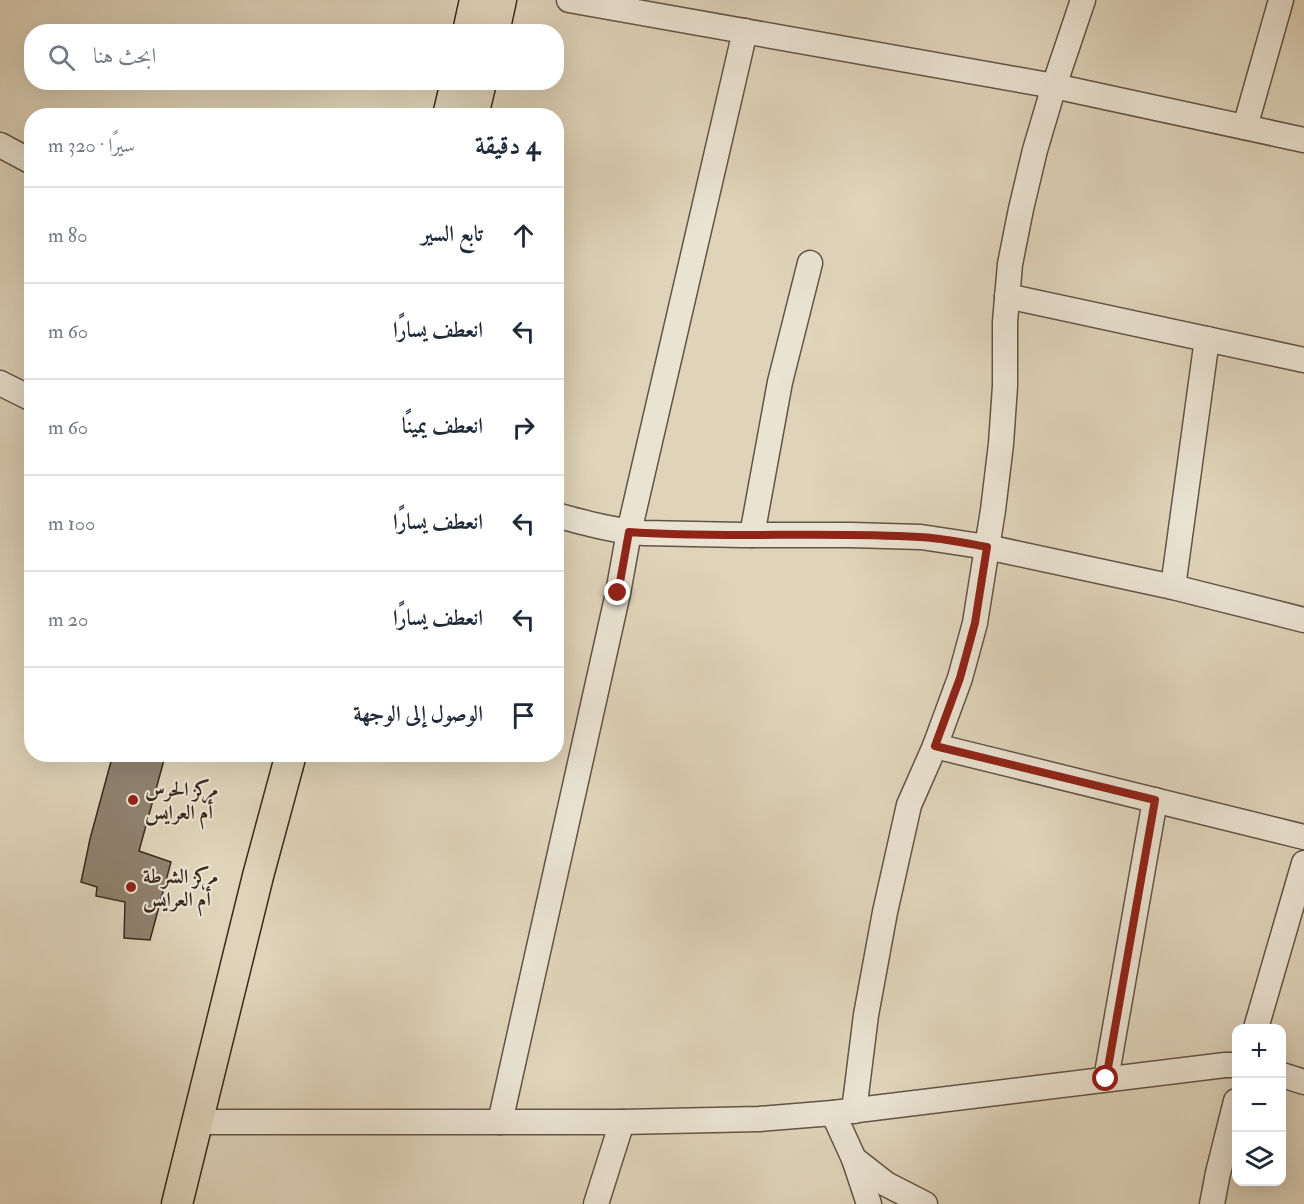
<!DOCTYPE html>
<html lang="ar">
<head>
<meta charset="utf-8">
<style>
	body { margin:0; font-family:"IM FELL Double Pica",Amiri,serif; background:#f6f6f7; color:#1f2937; direction:rtl }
	.controls { position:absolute; right:18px; bottom:18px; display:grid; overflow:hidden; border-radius:12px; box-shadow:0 6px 24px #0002 }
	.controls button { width:54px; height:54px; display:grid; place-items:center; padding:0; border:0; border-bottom:2px solid #e0e1e3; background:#fff; color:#1f2937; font:30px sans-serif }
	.stop { position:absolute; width:18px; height:18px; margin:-14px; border:4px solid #8f2418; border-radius:50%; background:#fff }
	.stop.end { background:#8f2418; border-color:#fff; box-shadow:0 2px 6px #0008 }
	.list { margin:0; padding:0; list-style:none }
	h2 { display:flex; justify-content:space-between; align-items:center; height:78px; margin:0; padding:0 24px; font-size:26px }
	h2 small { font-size:20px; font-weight:400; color:#747a83 }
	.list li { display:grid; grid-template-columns:39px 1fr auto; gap:18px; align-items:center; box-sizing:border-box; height:96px; padding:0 24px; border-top:2px solid #e0e1e3 }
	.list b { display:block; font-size:22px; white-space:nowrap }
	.list em { font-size:20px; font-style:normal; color:#747a83 }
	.icon { flex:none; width:33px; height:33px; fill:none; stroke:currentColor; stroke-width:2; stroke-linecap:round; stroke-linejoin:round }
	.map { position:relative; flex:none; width:1304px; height:1204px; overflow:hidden; direction:ltr }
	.search { position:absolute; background:#fff; box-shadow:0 6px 24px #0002; left:24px; top:24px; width:540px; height:66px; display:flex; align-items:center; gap:15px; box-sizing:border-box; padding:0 21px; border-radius:24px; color:#747a83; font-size:22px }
	.panel { position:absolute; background:#fff; box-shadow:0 6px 24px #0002; left:24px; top:108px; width:540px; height:654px; border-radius:24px; direction:rtl }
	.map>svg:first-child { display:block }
	.building { fill:#8f826f; stroke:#392a1e; stroke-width:1.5 }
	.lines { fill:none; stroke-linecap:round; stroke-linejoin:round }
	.minor-casing { stroke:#625445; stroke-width:27 }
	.major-casing { stroke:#392a1e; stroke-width:33 }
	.minor { stroke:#eae3d2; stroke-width:24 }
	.major { stroke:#dfd4ba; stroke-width:30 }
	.route { stroke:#8f2418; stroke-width:8 }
	.poi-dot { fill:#8f2418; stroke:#eae3d2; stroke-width:2 }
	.labels { text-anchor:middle; stroke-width:4.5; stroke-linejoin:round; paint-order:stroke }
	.poi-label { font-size:20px; font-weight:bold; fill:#392a1e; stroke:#eae3d2; text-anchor:start }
</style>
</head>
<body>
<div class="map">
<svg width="1304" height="1204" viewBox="0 0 1304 1204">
	<rect width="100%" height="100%" fill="#dfd4ba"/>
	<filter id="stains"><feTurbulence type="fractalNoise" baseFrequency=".00333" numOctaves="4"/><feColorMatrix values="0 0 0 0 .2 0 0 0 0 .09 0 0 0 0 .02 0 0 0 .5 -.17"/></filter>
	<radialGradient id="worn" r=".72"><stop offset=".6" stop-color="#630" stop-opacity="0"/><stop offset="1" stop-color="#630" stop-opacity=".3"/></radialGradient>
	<!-- building -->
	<path class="building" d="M 113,754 L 146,754 L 164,760 L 139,851 L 171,862 L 150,940 L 124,938 L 125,902 L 96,896 L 97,887 L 81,882 L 90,839 Z"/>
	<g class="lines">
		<!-- minor casing -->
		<g class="minor-casing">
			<g id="minor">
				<path d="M 569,0 L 1054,86 L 1304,140"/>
				<path d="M 1245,127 L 1281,0"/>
				<path d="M 0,145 L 32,162"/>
				<path d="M 1007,296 L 1304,360"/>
				<path d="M 0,383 L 32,399"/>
				<path d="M 556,515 C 585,523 614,531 644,533 L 742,535 L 851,535 L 921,537 L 987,547 L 1173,587 L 1304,620"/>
				<path d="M 752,535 L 780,382 L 810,263"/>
				<path d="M 1173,587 L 1207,339"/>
				<path d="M 935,746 L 1304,837"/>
				<path d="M 1256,1028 L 1304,863"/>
				<path d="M 1282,1075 L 1304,1082"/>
				<path d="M 1106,1079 L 1155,800"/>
				<path d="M 854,1111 L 866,1015 L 885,912 L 909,805 L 935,746 L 960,678 L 975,623 L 993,510 L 1001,444 L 1005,386 L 1005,322 L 1010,264 L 1021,209 L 1035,150 L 1054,86 L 1083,0"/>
				<path d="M 833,1113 L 854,1159 L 869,1204"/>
				<path d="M 197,1122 L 622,1122 L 759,1119 L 833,1113 L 1225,1065 L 1236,1065"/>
				<path d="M 500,1122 L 618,593 L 629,532 L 745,31"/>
				<path d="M 854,1159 L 886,1184 L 925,1204"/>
				<path d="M 596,1204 L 622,1122"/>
				<path d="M 1212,1204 L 1218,1173 L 1236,1101"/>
			</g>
		</g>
		<!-- major casing -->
		<g class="major-casing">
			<g id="major">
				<path d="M 468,32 L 475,0"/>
				<path d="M 494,32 L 501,0"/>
				<path d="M 448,116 L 456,82"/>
				<path d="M 473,116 L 481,82"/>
				<path d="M 177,1204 L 258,876 L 291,754"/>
			</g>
		</g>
		<!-- minor -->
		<use href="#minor" class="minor"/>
		<!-- major -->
		<use href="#major" class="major"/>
	</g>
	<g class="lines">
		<!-- route -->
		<path class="route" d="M 618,593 L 629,532 C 725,539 822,531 919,537 C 942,538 965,543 987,547 L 975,623 L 960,678 L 935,746 L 1155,800 L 1106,1079"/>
	</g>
	<!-- markers -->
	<g class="poi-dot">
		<circle cx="133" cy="800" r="6"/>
		<circle cx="131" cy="887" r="6"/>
	</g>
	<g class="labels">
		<!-- poi labels -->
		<g class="poi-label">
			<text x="145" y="796">مركز الحرس<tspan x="145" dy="23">أم العرايس</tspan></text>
			<text x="143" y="883">مركز الشرطة<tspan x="143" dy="23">أم العرايس</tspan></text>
		</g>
	</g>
	<rect width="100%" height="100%" filter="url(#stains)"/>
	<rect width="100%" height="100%" fill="url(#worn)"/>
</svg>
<div class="controls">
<button>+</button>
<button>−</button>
<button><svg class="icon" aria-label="layers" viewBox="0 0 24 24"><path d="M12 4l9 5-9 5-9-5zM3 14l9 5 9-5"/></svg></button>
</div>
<div class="stop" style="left:1106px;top:1079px"></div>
<div class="stop end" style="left:618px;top:593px"></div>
<div class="search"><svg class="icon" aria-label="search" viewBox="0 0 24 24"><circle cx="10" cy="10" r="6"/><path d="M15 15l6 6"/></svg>ابحث هنا</div>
<section class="panel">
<h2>4 دقيقة<small>سيرًا · 320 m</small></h2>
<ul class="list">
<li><svg class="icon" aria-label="ahead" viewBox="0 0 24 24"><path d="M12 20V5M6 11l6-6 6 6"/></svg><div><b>تابع السير</b></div><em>80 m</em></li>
<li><svg class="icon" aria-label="left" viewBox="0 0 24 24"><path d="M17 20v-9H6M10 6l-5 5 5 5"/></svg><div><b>انعطف يسارًا</b></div><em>60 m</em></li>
<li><svg class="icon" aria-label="right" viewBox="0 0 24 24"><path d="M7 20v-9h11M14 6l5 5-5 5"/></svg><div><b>انعطف يمينًا</b></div><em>60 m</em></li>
<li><svg class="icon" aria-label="left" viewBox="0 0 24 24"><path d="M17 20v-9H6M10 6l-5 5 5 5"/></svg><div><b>انعطف يسارًا</b></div><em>100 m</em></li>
<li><svg class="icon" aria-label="left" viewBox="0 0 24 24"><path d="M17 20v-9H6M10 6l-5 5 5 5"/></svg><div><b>انعطف يسارًا</b></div><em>20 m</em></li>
<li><svg class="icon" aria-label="arrive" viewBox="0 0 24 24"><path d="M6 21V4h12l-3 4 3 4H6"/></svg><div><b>الوصول إلى الوجهة</b></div></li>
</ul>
</section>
</div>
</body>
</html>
